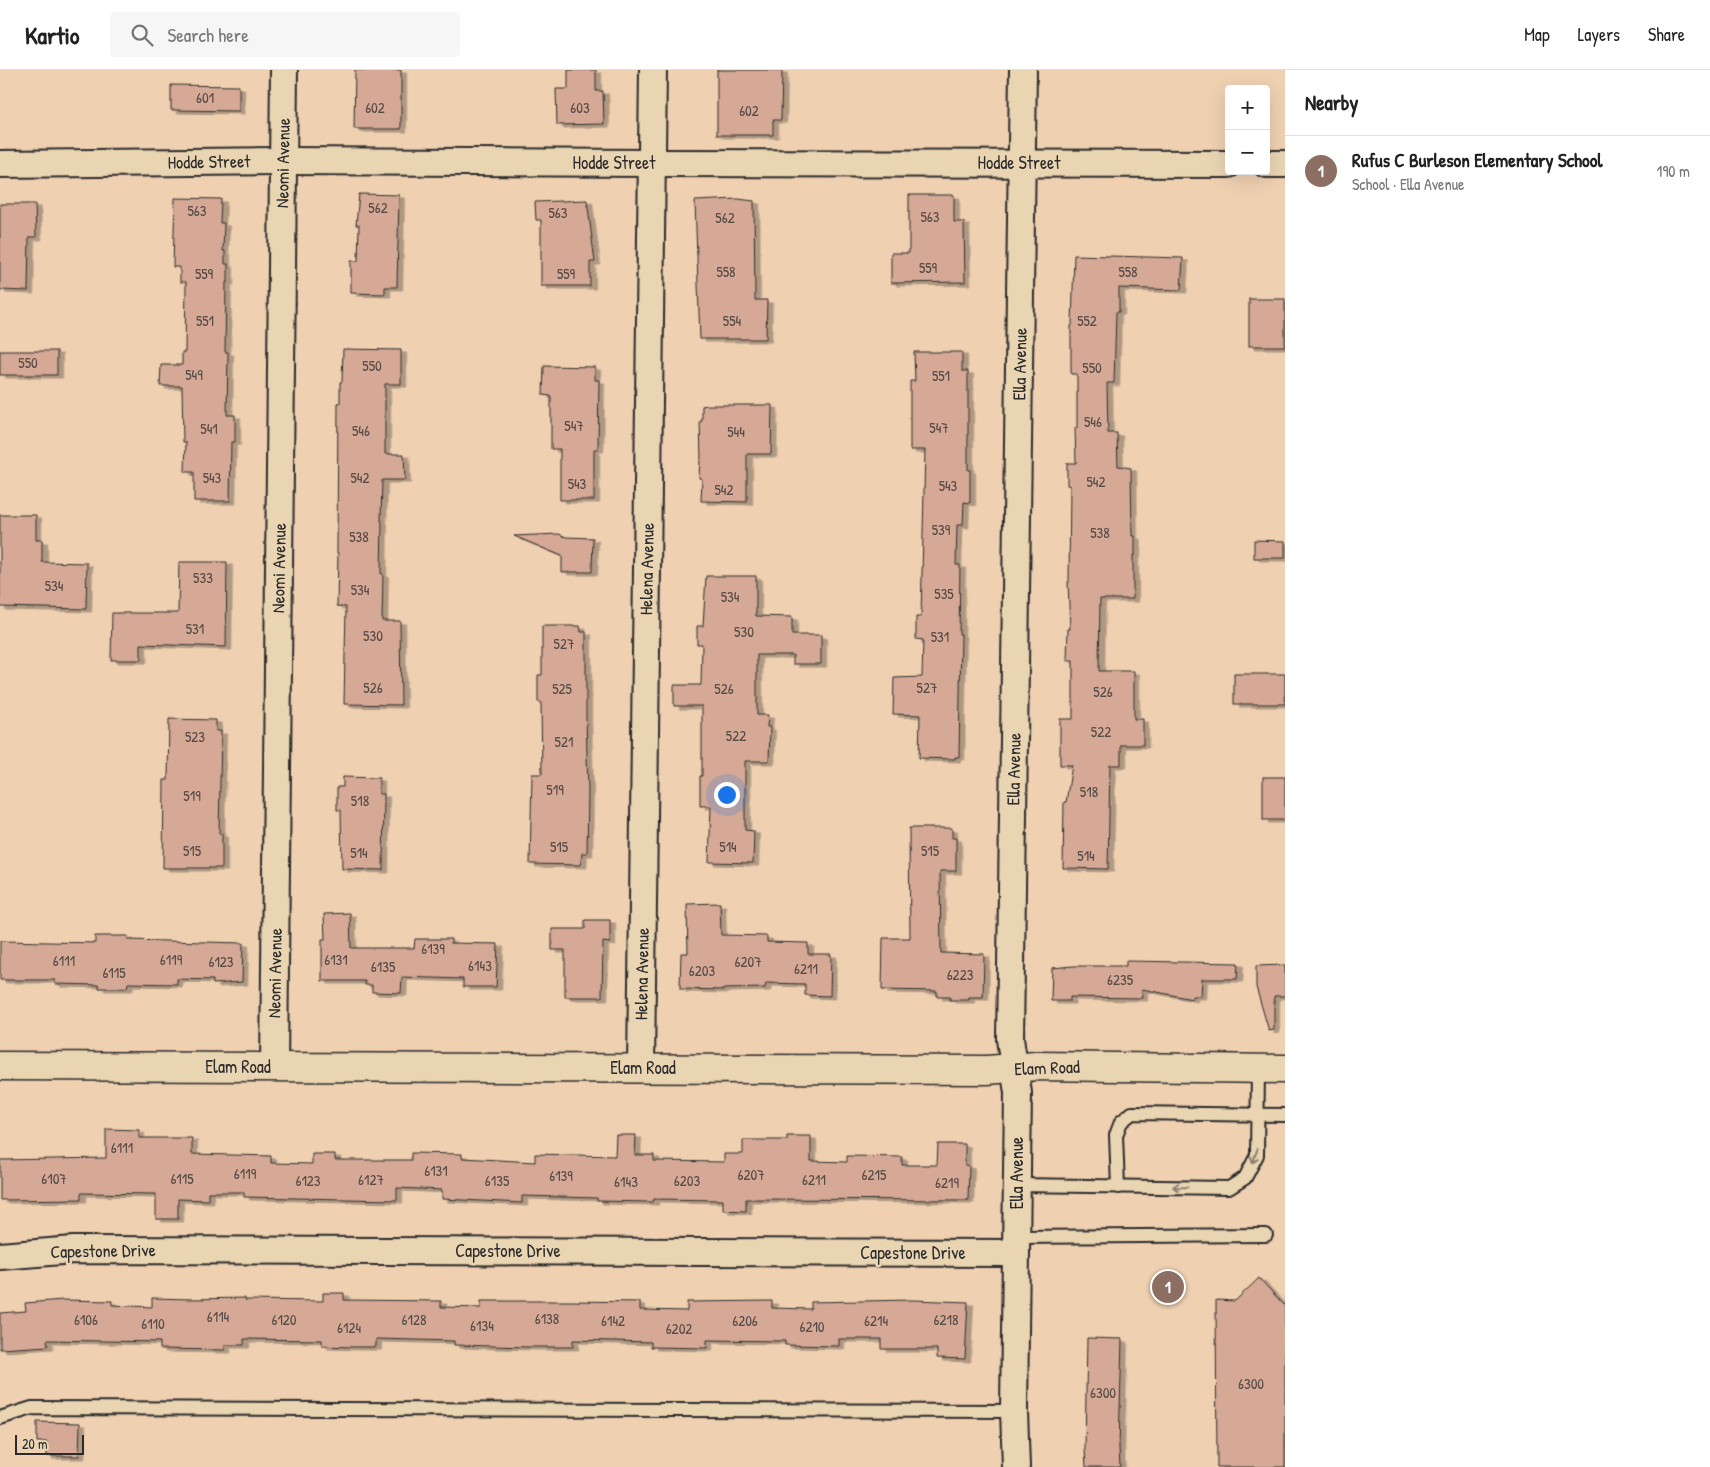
<!DOCTYPE html>
<html lang="en">
<head>
<meta charset="utf-8">
<style>
	body { margin:0; font-family:"Patrick Hand",sans-serif; background:#f6f6f6; color:#222 }
	.controls { position:absolute; right:15px; top:15px; display:grid; overflow:hidden; border-radius:5px; box-shadow:0 5px 20px #0002 }
	.controls button { width:45px; height:45px; display:grid; place-items:center; padding:0; border:0; border-bottom:1px solid #e0e0e0; background:#fff; color:#222; font:25px sans-serif }
	.scale { position:absolute; left:15px; bottom:12px; width:69px; box-sizing:border-box; padding-left:5px; border:2px solid #2b2b2b; border-top:0; font-size:14px; line-height:18px; white-space:nowrap; color:#2b2b2b; -webkit-text-stroke:4px #ead5b3; paint-order:stroke }
	.you { position:absolute; left:726px; top:724px; width:18px; height:18px; margin:-12px; border:4px solid #fff; border-radius:50%; background:#1a73e8; box-shadow:0 0 0 8px #1a73e833 }
	.badge { display:grid; place-items:center; width:32px; height:32px; border-radius:50%; background:#1f6fb2; color:#fff; font-size:16px; font-weight:700 }
	.pin { position:absolute; translate:-50% -50%; border:2px solid #fff; box-shadow:0 1px 5px #0006 }
	.list { margin:0; padding:0; list-style:none }
	h2 { display:flex; justify-content:space-between; align-items:center; height:65px; margin:0; padding:0 20px; font-size:21px }
	h2 small { font-size:16px; font-weight:400; color:#767676 }
	.list li { display:grid; grid-template-columns:32px 1fr auto; gap:15px; align-items:center; box-sizing:border-box; height:70px; padding:0 20px; border-top:1px solid #e0e0e0 }
	.list b { display:block; font-size:19px; white-space:nowrap }
	.list p { margin:0; font-size:16px; white-space:nowrap; color:#767676 }
	.list em { font-size:16px; font-style:normal; color:#767676 }
	.icon { flex:none; width:28px; height:28px; fill:none; stroke:currentColor; stroke-width:2; stroke-linecap:round; stroke-linejoin:round }
	.map { position:relative; flex:none; width:1285px; height:1397px; overflow:hidden }
	header { display:flex; align-items:center; gap:30px; box-sizing:border-box; height:70px; padding:0 25px; background:#fff; border-bottom:1px solid #e0e0e0 }
	header strong { font-size:24px }
	nav { display:flex; gap:28px; margin-inline-start:auto; font-size:18px }
	.search { width:350px; height:45px; background:#f6f6f6; display:flex; align-items:center; gap:12px; box-sizing:border-box; padding:0 18px; border-radius:5px; color:#767676; font-size:19px }
	main { display:flex }
	aside { flex:1; background:#fff }
	.map>svg:first-child { display:block }
	.building { fill:#d5a996; stroke:#2b2b2b; filter:url(#shadow) }
	.lines { fill:none; stroke-linecap:round; stroke-linejoin:round }
	.lane-casing { stroke:#2b2b2b; stroke-width:16 }
	.street-casing { stroke:#2b2b2b; stroke-width:30 }
	.secondary-casing { stroke:#2b2b2b; stroke-width:31 }
	.lane { stroke:#ead5b3; stroke-width:12 }
	.street { stroke:#ead5b3; stroke-width:26 }
	.secondary { stroke:#ead5b3; stroke-width:28 }
	.oneway { stroke:#8a806f }
	.labels { text-anchor:middle; stroke-width:5; stroke-linejoin:round; paint-order:stroke }
	.number-label { font-size:15px; fill:#564a46 }
	.street-label { font-size:18px; fill:#2b2b2b; stroke:#ead5b3 }
</style>
</head>
<body>
<header>
<strong>Kartio</strong>
<div class="search"><svg class="icon" aria-label="search" viewBox="0 0 24 24"><circle cx="10" cy="10" r="6"/><path d="M15 15l6 6"/></svg>Search here</div>
<nav><a>Map</a><a>Layers</a><a>Share</a></nav>
</header>
<main>
<div class="map">
<svg width="1285" height="1397" viewBox="0 0 1285 1397">
	<defs>
		<filter id="shadow"><feDropShadow dx="5.5" dy="3" stdDeviation="0" flood-color="#0004"/></filter>
	</defs>
	<rect width="100%" height="100%" fill="#efd0b1"/>
	<filter id="ink" filterUnits="userSpaceOnUse"><feTurbulence type="fractalNoise" baseFrequency=".02" numOctaves="2"/><feDisplacementMap in="SourceGraphic" scale="10" xChannelSelector="R" yChannelSelector="G"/><feConvolveMatrix kernelMatrix="1 2 1 2 8 2 1 2 1" color-interpolation-filters="sRGB"/></filter>
	<g filter="url(#ink)">
		<!-- building -->
		<g class="building">
			<path d="M 355,0 L 401,0 L 401,59 L 354,59 Z"/>
			<path d="M 568,0 L 596,0 L 596,21 L 603,21 L 604,54 L 557,55 L 556,19 L 568,19 Z"/>
			<path d="M 717,0 L 782,0 L 781,50 L 773,50 L 773,65 L 717,65 Z"/>
			<path d="M 171,15 L 239,16 L 239,41 L 171,40 Z"/>
			<path d="M 359,124 L 399,125 L 397,217 L 385,217 L 385,224 L 351,223 L 351,191 L 358,191 L 359,155 L 356,155 Z"/>
			<path d="M 909,125 L 954,125 L 954,152 L 964,152 L 965,212 L 891,213 L 891,183 L 909,183 Z"/>
			<path d="M 175,128 L 221,129 L 220,153 L 224,153 L 223,181 L 225,181 L 225,194 L 228,194 L 228,212 L 226,212 L 225,282 L 228,282 L 227,345 L 235,345 L 235,372 L 231,372 L 230,431 L 194,431 L 194,402 L 185,402 L 186,372 L 183,372 L 182,316 L 160,316 L 161,295 L 182,295 L 182,282 L 185,282 L 186,212 L 180,212 L 180,197 L 173,197 Z"/>
			<path d="M 738,129 L 754,131 L 755,230 L 767,230 L 766,269 L 700,269 L 695,131 Z"/>
			<path d="M 587,130 L 595,192 L 590,192 L 590,216 L 541,216 L 541,150 L 536,150 L 535,132 Z"/>
			<path d="M 0,134 L 35,134 L 36,167 L 29,167 L 28,221 L 0,220 Z"/>
			<path d="M 1074,185 L 1183,188 L 1181,220 L 1119,218 L 1119,242 L 1116,242 L 1114,313 L 1107,313 L 1108,363 L 1117,363 L 1118,396 L 1131,398 L 1132,466 L 1135,466 L 1135,485 L 1133,485 L 1133,529 L 1100,529 L 1099,601 L 1134,601 L 1134,649 L 1143,649 L 1143,675 L 1121,675 L 1121,695 L 1110,695 L 1108,799 L 1063,798 L 1064,732 L 1066,732 L 1072,695 L 1060,695 L 1060,649 L 1073,649 L 1073,591 L 1067,591 L 1068,559 L 1070,559 L 1068,512 L 1069,512 L 1070,416 L 1067,415 L 1067,393 L 1076,393 L 1075,358 L 1077,358 L 1077,304 L 1071,304 L 1071,256 L 1072,256 Z"/>
			<rect x="1249" y="229" width="36" height="47"/>
			<path d="M 343,279 L 401,280 L 401,314 L 385,314 L 385,384 L 404,384 L 405,410 L 382,410 L 381,451 L 382,451 L 381,504 L 383,504 L 382,551 L 400,551 L 401,635 L 344,634 L 346,537 L 337,536 L 338,483 L 337,483 L 338,333 L 340,333 L 340,312 L 342,312 Z"/>
			<rect x="0" y="281" width="57" height="24"/>
			<path d="M 914,282 L 962,282 L 962,301 L 968,301 L 968,400 L 970,400 L 970,433 L 964,432 L 963,455 L 957,455 L 956,495 L 960,495 L 959,564 L 961,564 L 959,687 L 955,687 L 955,689 L 919,688 L 920,645 L 893,644 L 894,608 L 922,607 L 923,570 L 916,569 L 916,547 L 921,547 L 925,380 L 910,380 L 910,311 L 915,311 Z"/>
			<path d="M 544,296 L 595,297 L 595,310 L 599,310 L 598,379 L 594,379 L 594,430 L 560,430 L 560,379 L 551,379 L 551,326 L 543,325 Z"/>
			<path d="M 707,335 L 772,335 L 771,384 L 747,384 L 747,432 L 701,431 L 702,409 L 699,408 L 700,389 L 701,389 L 700,351 L 702,351 L 702,336 Z"/>
			<path d="M 0,445 L 36,445 L 36,470 L 42,470 L 42,492 L 87,493 L 86,539 L 0,537 Z"/>
			<path d="M 559,464 L 566,467 L 593,468 L 592,502 L 562,502 L 562,486 L 514,466 Z"/>
			<path d="M 1254,470 L 1285,471 L 1285,488 L 1254,488 Z"/>
			<path d="M 179,492 L 227,492 L 226,577 L 141,574 L 141,590 L 111,590 L 112,543 L 178,543 Z"/>
			<path d="M 706,506 L 756,506 L 756,546 L 792,547 L 792,565 L 821,565 L 821,594 L 793,594 L 793,585 L 757,585 L 757,645 L 768,645 L 767,657 L 770,657 L 769,691 L 745,691 L 745,760 L 754,761 L 753,793 L 709,792 L 711,736 L 700,736 L 700,706 L 702,706 L 702,636 L 674,636 L 674,615 L 701,615 L 702,574 L 697,574 L 697,556 L 703,556 Z"/>
			<path d="M 542,556 L 580,556 L 581,562 L 586,562 L 586,646 L 588,721 L 587,783 L 582,783 L 581,795 L 530,794 L 532,704 L 542,704 L 541,632 L 538,632 L 538,605 L 542,605 Z"/>
			<rect x="1234" y="604" width="51" height="30"/>
			<path d="M 169,649 L 216,650 L 216,661 L 221,661 L 219,764 L 222,764 L 222,798 L 163,798 L 164,710 L 168,710 Z"/>
			<path d="M 343,707 L 379,708 L 379,724 L 384,724 L 383,800 L 342,799 L 341,740 L 337,740 L 337,717 L 343,717 Z"/>
			<rect x="1263" y="707" width="22" height="43"/>
			<path d="M 909,758 L 952,758 L 952,768 L 956,768 L 956,801 L 940,801 L 941,883 L 984,884 L 983,927 L 969,927 L 969,930 L 950,930 L 950,927 L 937,927 L 937,921 L 882,920 L 883,868 L 910,868 Z"/>
			<path d="M 720,833 L 721,865 L 767,866 L 767,872 L 808,873 L 808,884 L 831,884 L 830,926 L 805,925 L 805,914 L 766,913 L 765,918 L 724,919 L 724,920 L 680,919 L 681,883 L 688,883 L 687,834 Z"/>
			<path d="M 350,843 L 351,878 L 414,878 L 415,869 L 451,869 L 451,873 L 498,874 L 496,917 L 463,917 L 463,909 L 402,907 L 401,923 L 372,922 L 372,915 L 365,915 L 365,911 L 322,911 L 322,869 L 325,869 L 324,844 Z"/>
			<path d="M 585,850 L 610,850 L 610,873 L 603,872 L 602,927 L 565,927 L 565,880 L 552,880 L 552,859 L 585,859 Z"/>
			<path d="M 95,866 L 128,866 L 128,870 L 243,873 L 242,912 L 213,914 L 213,910 L 177,909 L 177,914 L 128,913 L 127,918 L 99,918 L 99,915 L 55,914 L 55,910 L 0,910 L 0,871 L 95,873 Z"/>
			<path d="M 1126,891 L 1238,893 L 1237,909 L 1202,909 L 1201,926 L 1192,926 L 1192,929 L 1142,919 L 1142,928 L 1070,927 L 1070,931 L 1051,931 L 1052,898 L 1073,896 L 1126,896 Z"/>
			<path d="M 1285,895 L 1285,926 L 1274,926 L 1274,960 L 1269,961 L 1256,917 L 1256,896 Z"/>
			<path d="M 106,1059 L 139,1060 L 139,1068 L 192,1068 L 192,1084 L 271,1086 L 271,1093 L 312,1094 L 312,1084 L 335,1084 L 335,1090 L 411,1090 L 411,1083 L 462,1084 L 462,1088 L 535,1092 L 535,1084 L 615,1086 L 616,1065 L 636,1065 L 635,1085 L 654,1085 L 654,1091 L 724,1092 L 724,1084 L 743,1084 L 743,1070 L 787,1070 L 787,1066 L 811,1066 L 811,1091 L 847,1092 L 847,1086 L 902,1087 L 902,1095 L 937,1095 L 938,1074 L 965,1074 L 965,1095 L 969,1096 L 968,1130 L 746,1129 L 746,1141 L 723,1140 L 723,1130 L 654,1129 L 653,1132 L 597,1131 L 597,1128 L 522,1126 L 522,1133 L 442,1129 L 442,1120 L 397,1118 L 397,1130 L 244,1127 L 244,1122 L 208,1122 L 208,1130 L 178,1129 L 178,1149 L 156,1149 L 156,1124 L 81,1123 L 81,1129 L 0,1130 L 0,1090 L 106,1088 Z"/>
			<path d="M 1259,1208 L 1285,1236 L 1285,1397 L 1217,1397 L 1216,1230 L 1235,1231 Z"/>
			<path d="M 323,1223 L 344,1223 L 344,1230 L 441,1231 L 441,1237 L 481,1238 L 481,1231 L 571,1231 L 640,1232 L 640,1240 L 687,1241 L 687,1232 L 772,1231 L 772,1238 L 811,1239 L 811,1232 L 913,1230 L 968,1232 L 965,1289 L 937,1288 L 937,1279 L 881,1279 L 881,1269 L 839,1269 L 839,1276 L 785,1275 L 785,1271 L 707,1270 L 707,1278 L 651,1277 L 651,1272 L 573,1270 L 573,1277 L 529,1277 L 454,1275 L 454,1271 L 376,1269 L 376,1277 L 353,1277 L 322,1276 L 322,1270 L 244,1269 L 244,1275 L 225,1275 L 225,1280 L 160,1279 L 160,1272 L 47,1270 L 48,1276 L 0,1279 L 0,1243 L 26,1241 L 25,1233 L 63,1230 L 112,1231 L 112,1235 L 152,1237 L 152,1228 L 192,1229 L 245,1228 L 245,1230 L 323,1231 Z"/>
			<path d="M 1087,1268 L 1122,1269 L 1119,1377 L 1120,1397 L 1086,1397 L 1085,1379 Z"/>
			<path d="M 37,1352 L 80,1353 L 79,1386 L 47,1386 L 47,1372 L 37,1372 Z"/>
		</g>
		<g class="lines">
			<!-- lane casing -->
			<g class="lane-casing">
				<g id="lane">
					<path d="M 1017,1115 L 1229,1118 L 1245,1108 L 1257,1085 L 1258,999"/>
					<path d="M 1118,1117 L 1116,1065 L 1121,1052 L 1132,1043 L 1285,1045"/>
					<path d="M 1017,1167 L 1266,1165"/>
					<path d="M 0,1348 L 32,1338 L 1014,1341"/>
				</g>
			</g>
			<!-- street casing -->
			<g class="street-casing">
				<g id="street">
					<path d="M 0,94 L 283,91 L 652,93 L 1229,94"/>
					<path d="M 1266,94 L 1285,94"/>
					<path d="M 274,997 L 284,0"/>
					<path d="M 641,998 L 653,0"/>
					<path d="M 0,1186 L 74,1180 L 1016,1183"/>
					<path d="M 1016,1397 L 1014,1341 L 1018,1023 L 1010,969 L 1023,0"/>
				</g>
			</g>
			<!-- secondary casing -->
			<g class="secondary-casing">
				<path id="secondary" d="M 0,996 L 987,1000 L 1036,996 L 1285,999"/>
			</g>
			<!-- lane -->
			<use href="#lane" class="lane"/>
			<!-- street -->
			<use href="#street" class="street"/>
			<!-- secondary -->
			<use href="#secondary" class="secondary"/>
		</g>
		<!-- one-way arrows -->
		<defs><path id="oneway-shaft" d="M-6 0H5M1.5-3L5.5 0L1.5 3" fill="none" stroke-width="1.6" stroke-linecap="round" stroke-linejoin="round" transform="scale(1.25)"/></defs>
		<g class="oneway">
			<use href="#oneway-shaft" transform="translate(1255 1086) rotate(109)"/>
			<use href="#oneway-shaft" transform="translate(1180 1117) rotate(-179)"/>
		</g>
	</g>
	<g class="labels">
		<!-- number labels -->
		<g class="number-label">
			<text x="205" y="33">601</text>
			<text x="375" y="43">602</text>
			<text x="580" y="43">603</text>
			<text x="749" y="46">602</text>
			<text x="378" y="143">562</text>
			<text x="197" y="146">563</text>
			<text x="558" y="148">563</text>
			<text x="930" y="152">563</text>
			<text x="725" y="153">562</text>
			<text x="928" y="203">559</text>
			<text x="726" y="207">558</text>
			<text x="1128" y="207">558</text>
			<text x="204" y="209">559</text>
			<text x="566" y="209">559</text>
			<text x="205" y="256">551</text>
			<text x="732" y="256">554</text>
			<text x="1087" y="256">552</text>
			<text x="28" y="298">550</text>
			<text x="372" y="301">550</text>
			<text x="1092" y="303">550</text>
			<text x="194" y="310">549</text>
			<text x="941" y="311">551</text>
			<text x="1093" y="357">546</text>
			<text x="574" y="361">547</text>
			<text x="939" y="363">547</text>
			<text x="209" y="364">541</text>
			<text x="361" y="366">546</text>
			<text x="736" y="367">544</text>
			<text x="212" y="413">543</text>
			<text x="360" y="413">542</text>
			<text x="1096" y="417">542</text>
			<text x="577" y="419">543</text>
			<text x="948" y="421">543</text>
			<text x="724" y="425">542</text>
			<text x="941" y="465">539</text>
			<text x="1100" y="468">538</text>
			<text x="359" y="472">538</text>
			<text x="203" y="513">533</text>
			<text x="54" y="521">534</text>
			<text x="360" y="525">534</text>
			<text x="944" y="529">535</text>
			<text x="730" y="532">534</text>
			<text x="195" y="564">531</text>
			<text x="744" y="567">530</text>
			<text x="373" y="571">530</text>
			<text x="940" y="572">531</text>
			<text x="564" y="579">527</text>
			<text x="373" y="623">526</text>
			<text x="927" y="623">527</text>
			<text x="562" y="624">525</text>
			<text x="724" y="624">526</text>
			<text x="1103" y="627">526</text>
			<text x="1101" y="667">522</text>
			<text x="736" y="671">522</text>
			<text x="195" y="672">523</text>
			<text x="564" y="677">521</text>
			<text x="555" y="725">519</text>
			<text x="1089" y="727">518</text>
			<text x="192" y="731">519</text>
			<text x="360" y="736">518</text>
			<text x="559" y="782">515</text>
			<text x="728" y="782">514</text>
			<text x="192" y="786">515</text>
			<text x="930" y="786">515</text>
			<text x="359" y="788">514</text>
			<text x="1086" y="791">514</text>
			<text x="433" y="884">6139</text>
			<text x="171" y="895">6119</text>
			<text x="336" y="895">6131</text>
			<text x="64" y="896">6111</text>
			<text x="221" y="897">6123</text>
			<text x="748" y="897">6207</text>
			<text x="480" y="901">6143</text>
			<text x="383" y="902">6135</text>
			<text x="806" y="904">6211</text>
			<text x="702" y="906">6203</text>
			<text x="114" y="908">6115</text>
			<text x="960" y="910">6223</text>
			<text x="1120" y="915">6235</text>
			<text x="122" y="1083">6111</text>
			<text x="436" y="1106">6131</text>
			<text x="245" y="1109">6119</text>
			<text x="751" y="1110">6207</text>
			<text x="874" y="1110">6215</text>
			<text x="561" y="1111">6139</text>
			<text x="54" y="1114">6107</text>
			<text x="182" y="1114">6115</text>
			<text x="371" y="1115">6127</text>
			<text x="814" y="1115">6211</text>
			<text x="308" y="1116">6123</text>
			<text x="497" y="1116">6135</text>
			<text x="687" y="1116">6203</text>
			<text x="626" y="1117">6143</text>
			<text x="947" y="1118">6219</text>
			<text x="218" y="1252">6114</text>
			<text x="547" y="1254">6138</text>
			<text x="86" y="1255">6106</text>
			<text x="284" y="1255">6120</text>
			<text x="414" y="1255">6128</text>
			<text x="946" y="1255">6218</text>
			<text x="613" y="1256">6142</text>
			<text x="745" y="1256">6206</text>
			<text x="876" y="1256">6214</text>
			<text x="153" y="1259">6110</text>
			<text x="482" y="1261">6134</text>
			<text x="812" y="1262">6210</text>
			<text x="349" y="1263">6124</text>
			<text x="679" y="1264">6202</text>
			<text x="1251" y="1319">6300</text>
			<text x="1103" y="1328">6300</text>
		</g>
		<!-- street labels -->
		<g class="street-label">
			<text transform="translate(209 92) rotate(-1)" y="6">Hodde Street</text>
			<text transform="translate(283 93) rotate(-89)" y="6">Neomi Avenue</text>
			<text x="614" y="99">Hodde Street</text>
			<text x="1019" y="99">Hodde Street</text>
			<text transform="translate(1020 294) rotate(-89)" y="6">Ella Avenue</text>
			<text transform="translate(279 498) rotate(-89)" y="6">Neomi Avenue</text>
			<text transform="translate(647 499) rotate(-89)" y="6">Helena Avenue</text>
			<text transform="translate(1014 699) rotate(-89)" y="6">Ella Avenue</text>
			<text transform="translate(275 903) rotate(-89)" y="6">Neomi Avenue</text>
			<text transform="translate(642 904) rotate(-89)" y="6">Helena Avenue</text>
			<text x="238" y="1003">Elam Road</text>
			<text x="643" y="1004">Elam Road</text>
			<text transform="translate(1047 998) rotate(-2)" y="6">Elam Road</text>
			<text transform="translate(1017 1103) rotate(-90)" y="6">Ella Avenue</text>
			<text transform="translate(103 1181) rotate(-1)" y="6">Capestone Drive</text>
			<text x="508" y="1187">Capestone Drive</text>
			<text x="913" y="1189">Capestone Drive</text>
		</g>
	</g>
</svg>
<div class="controls">
<button>+</button>
<button>−</button>
</div>
<div class="scale">20 m</div>
<div class="you"></div>
<div class="pin badge" style="left:1168px;top:1217px;background:#8d6e63">1</div>
</div>
<aside>
<h2>Nearby<small></small></h2>
<ul class="list">
<li><span class="badge" style="background:#8d6e63">1</span><div><b>Rufus C Burleson Elementary School</b><p>School · Ella Avenue</p></div><em>190 m</em></li>
</ul>
</aside>
</main>
</body>
</html>
